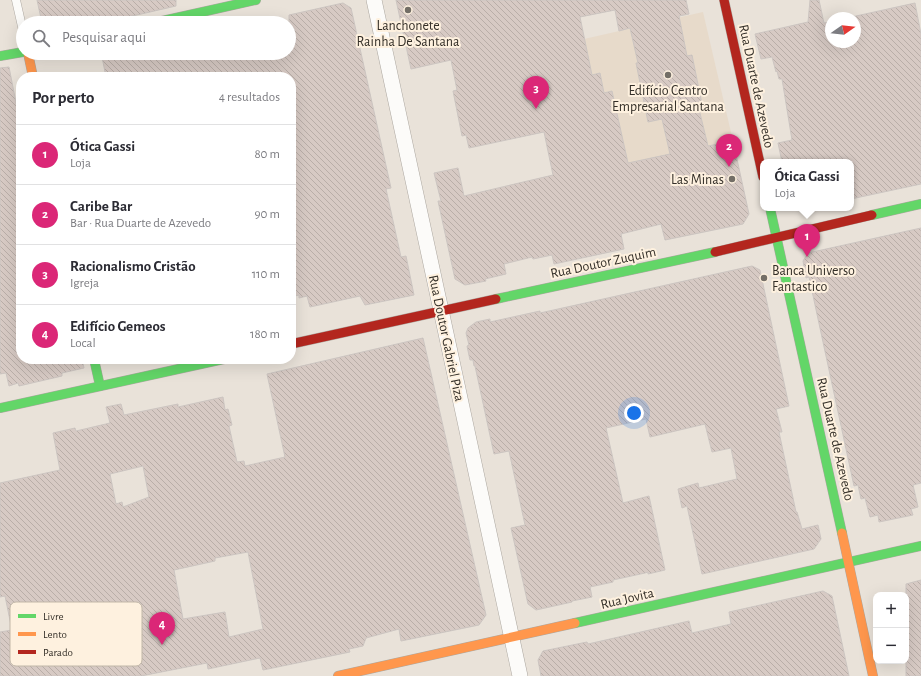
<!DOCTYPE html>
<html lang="pt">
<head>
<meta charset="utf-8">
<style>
	body { margin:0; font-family:"Alegreya Sans",sans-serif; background:#f2f2f3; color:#2b2b33 }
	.controls { position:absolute; right:12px; bottom:12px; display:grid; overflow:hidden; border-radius:8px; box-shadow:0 4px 16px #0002 }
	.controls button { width:36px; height:36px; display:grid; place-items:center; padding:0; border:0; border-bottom:1px solid #e1e1e2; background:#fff; color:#2b2b33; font:20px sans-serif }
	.compass { position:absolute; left:825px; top:12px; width:36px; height:36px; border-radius:50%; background:#fff; box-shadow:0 4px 16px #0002; rotate:76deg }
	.you { position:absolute; left:634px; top:413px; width:14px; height:14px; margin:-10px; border:3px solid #fff; border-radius:50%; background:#1a73e8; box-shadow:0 0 0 6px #1a73e833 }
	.badge { display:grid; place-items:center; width:26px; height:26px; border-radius:50%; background:#db2777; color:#fff; font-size:13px; font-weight:700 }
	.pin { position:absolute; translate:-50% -33px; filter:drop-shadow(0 1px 2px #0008) }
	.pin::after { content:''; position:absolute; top:21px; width:14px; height:12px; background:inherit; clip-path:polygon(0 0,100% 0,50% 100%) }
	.popup { position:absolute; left:760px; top:159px; width:94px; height:52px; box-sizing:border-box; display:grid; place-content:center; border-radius:8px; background:#fff; filter:drop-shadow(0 1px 3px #0005); font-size:13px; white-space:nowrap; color:#7c7c81 }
	.popup b { font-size:15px; color:#2b2b33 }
	.popup::after { content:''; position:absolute; left:50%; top:100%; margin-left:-8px; border:8px solid transparent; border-top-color:#fff }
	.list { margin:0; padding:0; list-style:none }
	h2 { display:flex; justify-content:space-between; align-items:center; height:52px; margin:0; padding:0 16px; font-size:17px }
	h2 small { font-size:13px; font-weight:400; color:#7c7c81 }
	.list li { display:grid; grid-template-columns:26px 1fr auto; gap:12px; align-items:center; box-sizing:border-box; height:60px; padding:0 16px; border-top:1px solid #e1e1e2 }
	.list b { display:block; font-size:15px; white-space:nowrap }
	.list p { margin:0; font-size:13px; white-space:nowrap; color:#7c7c81 }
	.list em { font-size:13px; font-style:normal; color:#7c7c81 }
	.icon { flex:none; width:22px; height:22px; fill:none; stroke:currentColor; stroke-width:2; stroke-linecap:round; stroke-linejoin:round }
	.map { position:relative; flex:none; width:921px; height:676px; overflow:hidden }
	.search { position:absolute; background:#fff; box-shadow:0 4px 16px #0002; left:16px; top:16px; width:280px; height:44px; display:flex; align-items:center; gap:10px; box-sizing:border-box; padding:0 14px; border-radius:22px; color:#7c7c81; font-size:15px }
	.panel { position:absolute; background:#fff; box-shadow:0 4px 16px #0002; left:16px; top:72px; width:280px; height:292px; border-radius:16px }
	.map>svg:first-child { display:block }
	.built { fill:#e7daca }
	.building { fill:url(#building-back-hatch); stroke:#ccc5c1; fill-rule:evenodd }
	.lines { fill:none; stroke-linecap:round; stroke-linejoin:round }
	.lane-casing { stroke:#aca7a0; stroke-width:9 }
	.street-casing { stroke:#aca7a0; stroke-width:16 }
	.fast-casing { stroke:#aca7a0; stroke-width:10 }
	.slow-casing { stroke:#aca7a0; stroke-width:10 }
	.jam-casing { stroke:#aca7a0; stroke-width:10 }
	.lane { stroke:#fcfbf9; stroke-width:8 }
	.street { stroke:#fcfbf9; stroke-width:15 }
	.fast { stroke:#63d668; stroke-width:9 }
	.slow { stroke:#ff974d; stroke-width:9 }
	.jam { stroke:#b3261e; stroke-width:9 }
	.poi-dot { fill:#736e66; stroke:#fef1df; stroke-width:1.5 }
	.labels { text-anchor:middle; stroke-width:4; stroke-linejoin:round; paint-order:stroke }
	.poi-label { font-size:14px; fill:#342f28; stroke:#fef1df }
	.street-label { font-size:14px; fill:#342f28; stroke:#fef1df }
	.key { fill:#fef1df; stroke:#c1b7a8; stroke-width:1 }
	.key-label { font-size:11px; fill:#342f28 }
</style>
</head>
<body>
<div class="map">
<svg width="921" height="676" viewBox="0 0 921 676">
	<defs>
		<pattern id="building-back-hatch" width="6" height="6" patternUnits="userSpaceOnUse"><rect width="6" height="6" fill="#d7cac4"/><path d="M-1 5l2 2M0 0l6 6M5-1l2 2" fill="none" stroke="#b9aea8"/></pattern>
	</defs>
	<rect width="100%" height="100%" fill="#e9e2d9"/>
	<!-- built -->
	<path class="built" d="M 703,12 L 733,141 L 628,164 L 612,92 L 604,93 L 600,73 L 592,75 L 584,39 Z"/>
	<!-- building -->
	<g class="building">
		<path d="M 37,0 L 176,0 L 176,6 L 102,23 L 42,23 Z"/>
		<path d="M 396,0 L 686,0 L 689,14 L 679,16 L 687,56 L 692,55 L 702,104 L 698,105 L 708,146 L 733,141 L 749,214 L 743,224 L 665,240 L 661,224 L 621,234 L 624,249 L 554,264 L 552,255 L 533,259 L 532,257 L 504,264 L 506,274 L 485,279 L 486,281 L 465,285 L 455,279 L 438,201 L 441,201 L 434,173 L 458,168 L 464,196 L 553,175 L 544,132 L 469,148 L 466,135 L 462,136 L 453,91 L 457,90 L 451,60 L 411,69 ZM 615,10 L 619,31 L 630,28 L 638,63 L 636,63 L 648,122 L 662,119 L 670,154 L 628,163 L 612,91 L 604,93 L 600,73 L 592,75 L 580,17 Z"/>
		<path d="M 810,0 L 819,0 L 824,23 L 831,22 L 831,42 L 855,42 L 855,18 L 847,18 L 915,3 L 921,34 L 921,184 L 851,199 L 851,162 L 782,162 L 778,143 L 792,140 L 782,79 L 779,79 L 777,71 L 776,72 L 772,57 L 761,59 L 755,34 L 808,22 Z"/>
		<path d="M 343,3 L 351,8 L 391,188 L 386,189 L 401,257 L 406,256 L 414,295 L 365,305 L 360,296 L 310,307 L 307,296 L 299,298 L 299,295 L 291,297 L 291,77 L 106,77 L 102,57 L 119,53 L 289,53 L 289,15 Z"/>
		<path d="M 9,67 L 21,128 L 21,359 L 82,359 L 84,368 L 62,373 L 62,376 L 19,386 L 18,383 L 9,386 L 6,373 L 0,374 L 0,68 Z"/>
		<path d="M 921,228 L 921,483 L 913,485 L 918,507 L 911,509 L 913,515 L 879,522 L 878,515 L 870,517 L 865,498 L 861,499 L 858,485 L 854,486 L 809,277 L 806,278 L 803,261 L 808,253 Z"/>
		<path d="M 752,266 L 760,270 L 789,406 L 776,409 L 782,432 L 779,432 L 796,512 L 797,512 L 802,529 L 818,525 L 821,539 L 814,549 L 702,574 L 687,506 L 682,508 L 678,489 L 698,483 L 699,488 L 737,479 L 731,448 L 712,452 L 705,424 L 650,437 L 646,419 L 606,428 L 623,503 L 649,496 L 665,570 L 648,574 L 648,572 L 645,573 L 613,580 L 613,582 L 590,587 L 592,597 L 572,601 L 572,602 L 536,610 L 528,604 L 511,528 L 525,525 L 509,451 L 494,454 L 475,366 L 474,366 L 473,360 L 470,360 L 467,346 L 469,345 L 466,333 L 468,328 L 476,322 L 490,319 L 490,322 L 540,311 L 540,313 Z"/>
		<path d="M 423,338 L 486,615 L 479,625 L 401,641 L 399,629 L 366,638 L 363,646 L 349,649 L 350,652 L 263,670 L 260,658 L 208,669 L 207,663 L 141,676 L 0,676 L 0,632 L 12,630 L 5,596 L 0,597 L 0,483 L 60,470 L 53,433 L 75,428 L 76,431 L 110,423 L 106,407 L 121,404 L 124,415 L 178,404 L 178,407 L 223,397 L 225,410 L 228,409 L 232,425 L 229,426 L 237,462 L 244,461 L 245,466 L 285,457 L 267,374 ZM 143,466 L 149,497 L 123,507 L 122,502 L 116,504 L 110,474 ZM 248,552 L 263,629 L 229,637 L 225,612 L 183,619 L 174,570 L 215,561 L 215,558 Z"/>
		<path d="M 921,580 L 921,676 L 906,676 L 906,584 Z"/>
		<path d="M 823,591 L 832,596 L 849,676 L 541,676 L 538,660 L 543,651 L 587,642 L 588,644 L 689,621 L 692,633 L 731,624 L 729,612 Z"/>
	</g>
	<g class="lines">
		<!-- lane casing -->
		<g class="lane-casing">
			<path id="lane" d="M 16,0 L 23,31"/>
		</g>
		<!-- street casing -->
		<g class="street-casing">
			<path id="street" d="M 374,0 L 520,676"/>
		</g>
		<!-- fast casing -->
		<g class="fast-casing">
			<g id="fast">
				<path d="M 153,23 L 256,0"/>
				<path d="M 0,56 L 23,52"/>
				<path d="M 770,208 L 842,533"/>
				<path d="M 872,215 L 921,204"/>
				<path d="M 496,299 L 715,252"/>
				<path d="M 94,359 L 100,386"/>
				<path d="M 0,408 L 224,359"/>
				<path d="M 575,623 L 921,546"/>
			</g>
		</g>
		<!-- slow casing -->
		<g class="slow-casing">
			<g id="slow">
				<path d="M 28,53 L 33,77"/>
				<path d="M 842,533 L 873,676"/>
				<path d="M 338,676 L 575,623"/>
			</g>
		</g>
		<!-- jam casing -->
		<g class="jam-casing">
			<g id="jam">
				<path d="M 724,0 L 763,177"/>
				<path d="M 715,252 L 872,215"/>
				<path d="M 291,344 L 496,299"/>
			</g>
		</g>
		<!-- lane -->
		<use href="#lane" class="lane"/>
		<!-- street -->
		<use href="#street" class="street"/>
		<!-- fast -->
		<use href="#fast" class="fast"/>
		<!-- slow -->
		<use href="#slow" class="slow"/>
		<!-- jam -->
		<use href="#jam" class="jam"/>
	</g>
	<!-- markers -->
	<g class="poi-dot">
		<circle cx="408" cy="10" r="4"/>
		<circle cx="668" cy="75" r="4"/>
		<circle cx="732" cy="179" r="4"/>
		<circle cx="764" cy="278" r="4"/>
	</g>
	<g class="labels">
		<!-- poi labels -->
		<g class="poi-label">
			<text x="408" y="30">Lanchonete<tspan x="408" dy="16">Rainha De Santana</tspan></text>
			<text x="668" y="95">Edifício Centro<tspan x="668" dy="16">Empresarial Santana</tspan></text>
			<text x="724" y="184" text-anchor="end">Las Minas</text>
			<text x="772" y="275" text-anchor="start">Banca Universo<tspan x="772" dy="16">Fantastico</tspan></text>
		</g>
		<!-- street labels -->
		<g class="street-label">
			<text transform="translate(757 86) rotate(78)" y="5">Rua Duarte de Azevedo</text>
			<text transform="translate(603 262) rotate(-12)" y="5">Rua Doutor Zuquim</text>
			<text transform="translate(447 338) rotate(78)" y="5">Rua Doutor Gabriel Piza</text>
			<text transform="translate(836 439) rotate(77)" y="5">Rua Duarte de Azevedo</text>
			<text transform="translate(627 598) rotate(-13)" y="5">Rua Jovita</text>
		</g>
	</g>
	<!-- legend -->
	<rect x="10" y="602" width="132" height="64" rx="6" class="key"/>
	<rect x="18" y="614" width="18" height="4" fill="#63d668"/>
	<rect x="18" y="632" width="18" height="4" fill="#ff974d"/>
	<rect x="18" y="650" width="18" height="4" fill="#b3261e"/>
	<g class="key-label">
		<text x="43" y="620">Livre</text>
		<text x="43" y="638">Lento</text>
		<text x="43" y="656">Parado</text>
	</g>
</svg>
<div class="controls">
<button>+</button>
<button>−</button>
</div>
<svg class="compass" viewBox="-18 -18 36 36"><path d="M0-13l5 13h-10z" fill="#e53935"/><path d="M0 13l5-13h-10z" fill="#7c7c81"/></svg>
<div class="you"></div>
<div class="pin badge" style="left:807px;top:257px">1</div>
<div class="popup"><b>Ótica Gassi</b>Loja</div>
<div class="pin badge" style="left:729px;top:167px">2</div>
<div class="pin badge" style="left:536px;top:109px">3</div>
<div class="pin badge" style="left:162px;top:645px">4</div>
<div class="search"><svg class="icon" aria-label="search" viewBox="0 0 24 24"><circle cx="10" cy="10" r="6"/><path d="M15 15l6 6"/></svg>Pesquisar aqui</div>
<section class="panel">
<h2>Por perto<small>4 resultados</small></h2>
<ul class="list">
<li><span class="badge">1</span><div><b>Ótica Gassi</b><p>Loja</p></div><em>80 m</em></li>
<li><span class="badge">2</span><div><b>Caribe Bar</b><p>Bar · Rua Duarte de Azevedo</p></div><em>90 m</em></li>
<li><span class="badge">3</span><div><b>Racionalismo Cristão</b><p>Igreja</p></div><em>110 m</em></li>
<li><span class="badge">4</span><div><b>Edifício Gemeos</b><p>Local</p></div><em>180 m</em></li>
</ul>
</section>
</div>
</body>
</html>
